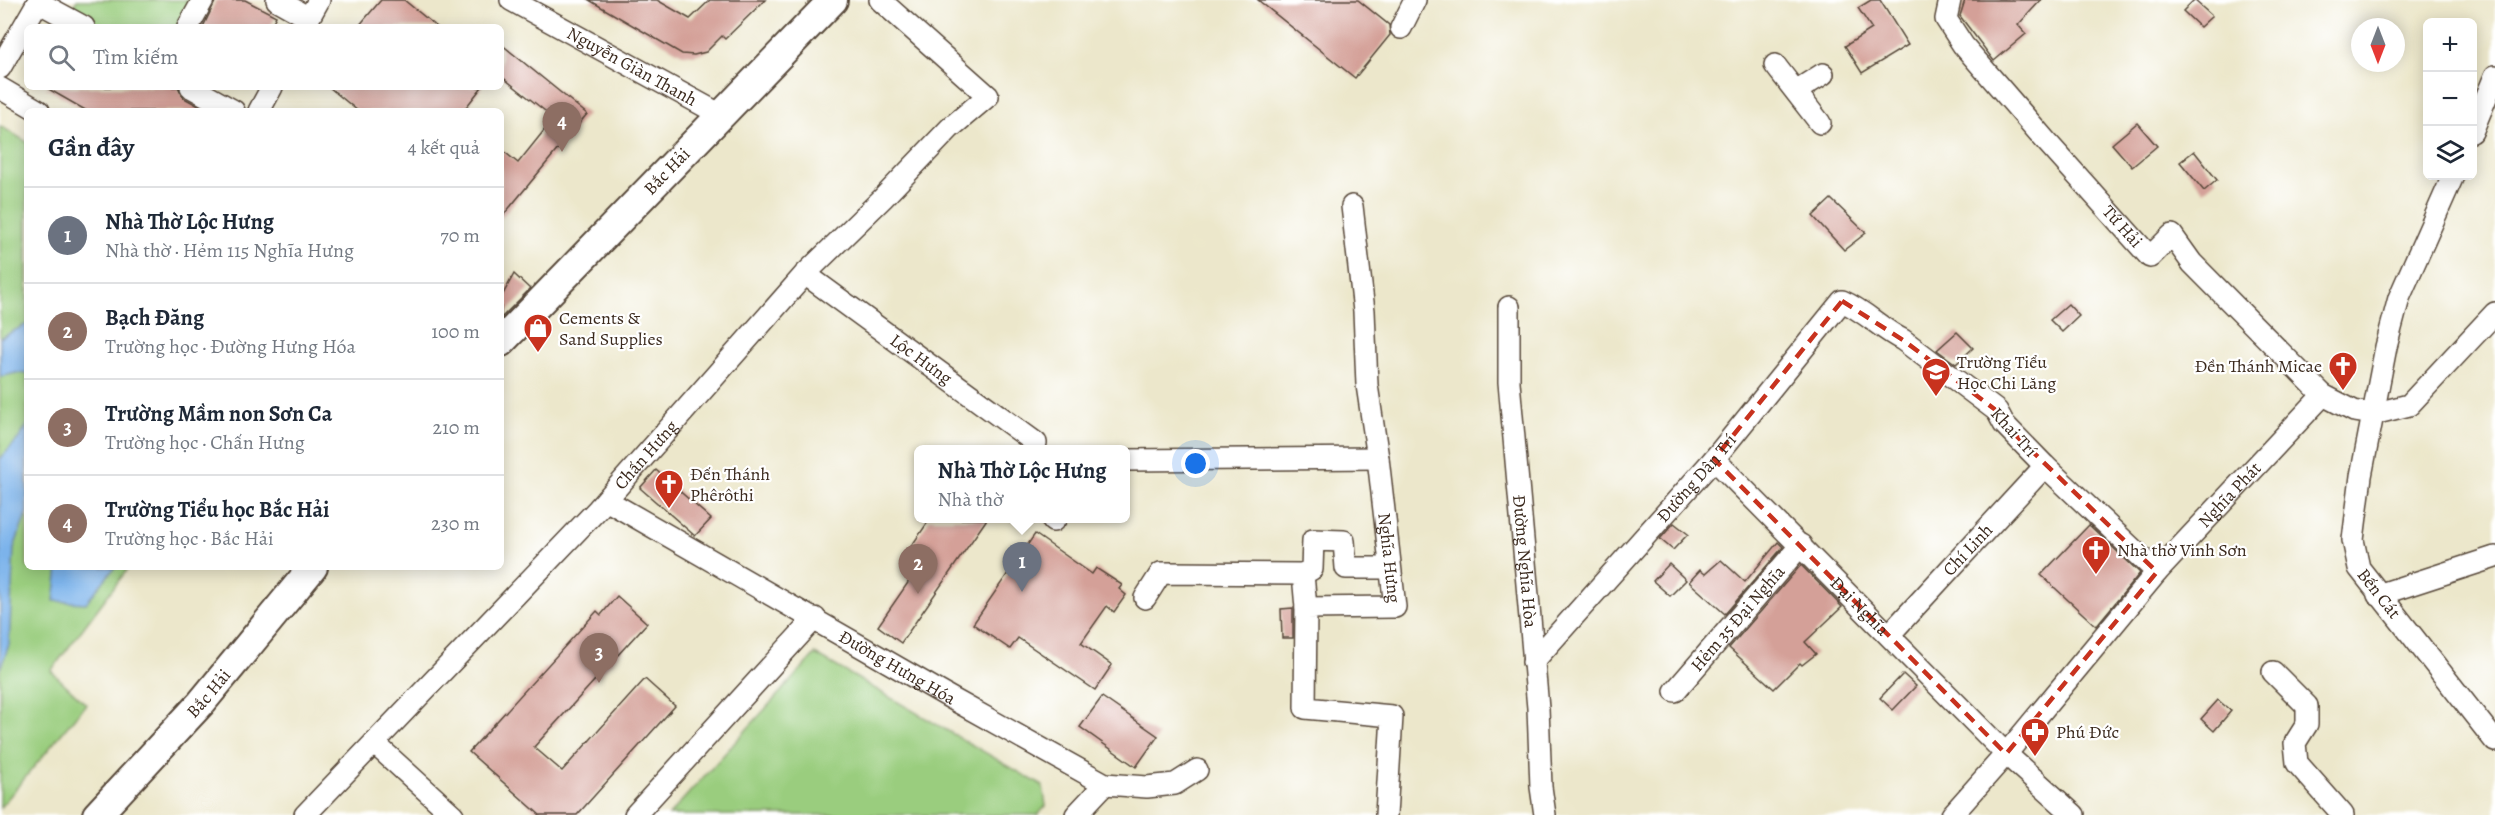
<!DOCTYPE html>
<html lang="vi">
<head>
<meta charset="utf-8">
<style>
	body { margin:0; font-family:Alegreya,serif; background:#f2f2f3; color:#1f2937 }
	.controls { position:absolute; right:18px; top:18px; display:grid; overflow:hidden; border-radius:9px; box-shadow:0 3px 15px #0003 }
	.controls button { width:54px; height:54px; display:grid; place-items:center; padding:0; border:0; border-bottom:2px solid #e0e1e3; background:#fff; color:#1f2937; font:30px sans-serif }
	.compass { position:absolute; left:2351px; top:18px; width:54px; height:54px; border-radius:50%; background:#fff; box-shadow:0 3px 15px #0003; rotate:180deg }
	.you { position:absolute; left:1196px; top:464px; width:21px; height:21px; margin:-15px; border:4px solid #fff; border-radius:50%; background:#1a73e8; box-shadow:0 0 0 9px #1a73e833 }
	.badge { display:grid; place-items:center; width:39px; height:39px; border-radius:50%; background:#c8321e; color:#fff; font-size:20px; font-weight:700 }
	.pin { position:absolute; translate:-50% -50px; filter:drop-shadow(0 2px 3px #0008) }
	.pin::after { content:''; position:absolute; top:32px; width:21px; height:18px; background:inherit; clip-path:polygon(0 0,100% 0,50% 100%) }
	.popup { position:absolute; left:914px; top:445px; width:216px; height:78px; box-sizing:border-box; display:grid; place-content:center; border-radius:9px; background:#fff; filter:drop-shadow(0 2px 4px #0005); font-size:20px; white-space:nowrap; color:#747a83 }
	.popup b { font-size:22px; color:#1f2937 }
	.popup::after { content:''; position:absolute; left:50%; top:100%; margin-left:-12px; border:12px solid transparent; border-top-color:#fff }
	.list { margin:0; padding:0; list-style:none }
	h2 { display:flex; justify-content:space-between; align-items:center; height:78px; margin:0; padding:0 24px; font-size:26px }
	h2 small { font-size:20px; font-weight:400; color:#747a83 }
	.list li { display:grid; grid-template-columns:39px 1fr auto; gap:18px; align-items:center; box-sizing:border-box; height:96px; padding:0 24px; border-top:2px solid #e0e1e3 }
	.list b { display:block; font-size:22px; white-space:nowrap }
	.list p { margin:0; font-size:20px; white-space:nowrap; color:#747a83 }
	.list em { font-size:20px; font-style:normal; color:#747a83 }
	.icon { flex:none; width:33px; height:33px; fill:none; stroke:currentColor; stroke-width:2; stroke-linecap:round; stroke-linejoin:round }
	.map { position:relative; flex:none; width:2495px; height:815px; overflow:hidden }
	.search { position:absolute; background:#fff; box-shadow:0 3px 15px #0003; left:24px; top:24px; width:480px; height:66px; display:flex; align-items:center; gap:15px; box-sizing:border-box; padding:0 21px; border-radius:9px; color:#747a83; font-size:22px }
	.panel { position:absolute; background:#fff; box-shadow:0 3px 15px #0003; left:24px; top:108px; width:480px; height:462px; border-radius:9px }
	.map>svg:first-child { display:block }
	.green { fill:#9acd7e; stroke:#6a7c4e; stroke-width:1.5 }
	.water { fill:#7cb3eb; stroke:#5c6e84; stroke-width:1.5 }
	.building { fill:#d4a098 }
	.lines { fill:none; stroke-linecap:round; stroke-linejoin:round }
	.street-casing { stroke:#564638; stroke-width:24 }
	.secondary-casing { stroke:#564638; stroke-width:32 }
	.street { stroke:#fff; stroke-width:21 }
	.secondary { stroke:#fff; stroke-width:28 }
	.marked { fill:none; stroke:#c8321e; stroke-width:4.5; stroke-dasharray:12 8; stroke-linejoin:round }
	.labels { text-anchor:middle; stroke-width:4.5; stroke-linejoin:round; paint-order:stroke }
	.street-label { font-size:18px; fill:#3b2a1e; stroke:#fff }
	.poi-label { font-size:18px; fill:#3b2a1e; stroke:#fff; text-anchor:start }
</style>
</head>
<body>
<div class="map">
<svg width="2495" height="815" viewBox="0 0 2495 815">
	<rect width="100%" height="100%" fill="#fff"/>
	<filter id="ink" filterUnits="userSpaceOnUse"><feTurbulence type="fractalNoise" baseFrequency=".0167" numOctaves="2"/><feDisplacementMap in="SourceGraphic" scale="12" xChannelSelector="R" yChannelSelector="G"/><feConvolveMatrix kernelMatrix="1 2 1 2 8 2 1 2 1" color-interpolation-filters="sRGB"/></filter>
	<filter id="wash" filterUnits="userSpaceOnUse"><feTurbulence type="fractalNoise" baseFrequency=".008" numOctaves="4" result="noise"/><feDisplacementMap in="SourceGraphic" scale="24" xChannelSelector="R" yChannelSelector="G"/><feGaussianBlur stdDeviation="1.35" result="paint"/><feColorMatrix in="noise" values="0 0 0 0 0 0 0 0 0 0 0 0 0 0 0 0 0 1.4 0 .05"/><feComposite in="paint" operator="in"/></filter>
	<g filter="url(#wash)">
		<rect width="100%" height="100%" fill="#ece7cb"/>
		<!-- green -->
		<g class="green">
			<path d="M 77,0 L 194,0 L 179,27 L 94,27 L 81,19 L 73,6 Z"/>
			<path d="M 0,126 L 27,142 L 27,567 L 129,567 L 51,671 L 86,704 L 0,808 Z"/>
			<path d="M 815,654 L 1043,786 L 1046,806 L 1038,815 L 669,815 Z"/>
		</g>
		<!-- water -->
		<g class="water">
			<path d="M 27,324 L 27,374 L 16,373 L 0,377 L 0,338 Z"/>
			<path d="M 27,425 L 27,512 L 14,548 L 9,645 L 0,669 L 0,459 L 20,437 Z"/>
			<path d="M 58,567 L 115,567 L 86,603 L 54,601 Z"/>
		</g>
		<g id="blocks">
			<!-- building -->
			<g class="building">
				<path d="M 216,0 L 245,0 L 276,16 L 270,27 L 203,27 Z"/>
				<path d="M 381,0 L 404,0 L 437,27 L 358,27 Z"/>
				<path d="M 589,0 L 657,0 L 690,19 L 710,0 L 765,0 L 725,39 L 722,36 L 706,52 L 694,55 L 682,54 Z"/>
				<path d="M 1258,0 L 1358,0 L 1389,25 L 1390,35 L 1355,78 Z"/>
				<path d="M 1871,0 L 1880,0 L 1908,45 L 1862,73 L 1845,46 L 1872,29 L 1858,8 Z"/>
				<path d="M 1965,0 L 2041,0 L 2018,25 L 2026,34 L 1994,61 L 1960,16 Z"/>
				<path d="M 2194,0 L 2212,16 L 2200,27 L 2183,11 Z"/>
				<path d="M 501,44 L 587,114 L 501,218 L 501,149 L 518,163 L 554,118 L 501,76 Z"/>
				<path d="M 45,87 L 178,87 L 184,98 L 208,111 L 87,111 Z"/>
				<path d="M 329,87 L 482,87 L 463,111 L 358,111 Z"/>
				<path d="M 2137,123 L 2157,146 L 2132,167 L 2112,144 Z"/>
				<path d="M 2194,151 L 2217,180 L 2204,191 L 2180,162 Z"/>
				<path d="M 1831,199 L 1866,233 L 1844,250 L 1813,216 Z"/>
				<path d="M 514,274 L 530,289 L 501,318 L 501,298 Z"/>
				<path d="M 2068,304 L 2079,316 L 2062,332 L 2050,320 Z"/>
				<path d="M 1957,332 L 1973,348 L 1956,364 L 1937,350 Z"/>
				<path d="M 656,470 L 711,519 L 695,536 L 640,488 Z"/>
				<path d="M 930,519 L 987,519 L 901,643 L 878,626 L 923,561 L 908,551 Z"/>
				<path d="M 1674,523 L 1688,534 L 1673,550 L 1660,539 Z"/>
				<path d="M 2089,525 L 2140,573 L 2096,626 L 2041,575 Z"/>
				<path d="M 1035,534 L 1092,574 L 1096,568 L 1122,585 L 1119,589 L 1126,595 L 1114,612 L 1107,606 L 1081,643 L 1112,665 L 1095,690 L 1018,638 L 1010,649 L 973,624 Z"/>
				<path d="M 1778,542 L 1783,547 L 1725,614 L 1689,582 L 1700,570 L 1705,574 L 1721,560 L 1745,582 Z"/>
				<path d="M 1669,564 L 1686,580 L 1670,596 L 1653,581 Z"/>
				<path d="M 1801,565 L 1842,607 L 1805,642 L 1816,654 L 1802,665 L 1800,663 L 1774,689 L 1729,648 Z"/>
				<path d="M 617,596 L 647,623 L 534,747 L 562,771 L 645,679 L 675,706 L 577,815 L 540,815 L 469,752 L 597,611 L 601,615 Z"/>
				<path d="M 1293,608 L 1293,638 L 1282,638 L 1281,609 Z"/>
				<path d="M 1903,674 L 1916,686 L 1893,710 L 1880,698 Z"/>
				<path d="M 1102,697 L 1158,736 L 1136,767 L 1080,727 Z"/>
				<path d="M 2218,700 L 2231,711 L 2214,731 L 2201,719 Z"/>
			</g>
		</g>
	</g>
	<g filter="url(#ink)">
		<use href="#blocks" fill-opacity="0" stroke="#564638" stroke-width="1.5"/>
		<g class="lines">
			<!-- street casing -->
			<g class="street-casing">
				<g id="street">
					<path d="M 277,0 L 309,18"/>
					<path id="s1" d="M 511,0 L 721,115"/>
					<path id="s2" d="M 1950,0 L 1946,19 L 1963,45 L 2046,141 L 2150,257 L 2172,235 L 2192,263 L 2323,395 L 2354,411 L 2373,414 L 2409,405 L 2495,313"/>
					<path d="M 38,2 L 84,27"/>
					<path d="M 188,27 L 203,0"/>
					<path d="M 304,27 L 319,0"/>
					<path d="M 1401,28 L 1415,0"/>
					<path d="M 1775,65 L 1820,123"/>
					<path d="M 0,68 L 39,0"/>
					<path d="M 191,87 L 234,111"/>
					<path d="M 0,88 L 39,111"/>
					<path d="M 1796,91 L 1823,74"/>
					<path d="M 259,111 L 272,87"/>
					<path d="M 2472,132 L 2495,76"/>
					<path id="s3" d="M 2453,176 L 2399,298 L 2386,347 L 2361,476 L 2353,540 L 2359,568 L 2495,741"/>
					<path id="s4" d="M 1352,206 L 1364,311 L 1367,385 L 1378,458 L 1395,607 L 1306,608 L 1305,708 L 1392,716 L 1386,815"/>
					<path id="s5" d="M 805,274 L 1036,443"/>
					<path id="s6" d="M 1509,307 L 1509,382 L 1538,708 L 1541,787 L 1545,815"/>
					<path id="s7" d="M 1714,459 L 2006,754 L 2074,815"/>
					<path d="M 1126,460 L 1378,458"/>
					<path id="s8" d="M 606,500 L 949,697 L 1105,784 L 1147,787 L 1175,784 L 1197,770"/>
					<path d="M 1053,521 L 1056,518"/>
					<path d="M 1303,574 L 1312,569 L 1313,540 L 1344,541 L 1346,568 L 1390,568"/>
					<path d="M 2378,595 L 2495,557"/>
					<path d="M 1145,598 L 1161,573 L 1303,574 L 1306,608"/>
					<path id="s9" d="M 1889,635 L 2045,466"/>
					<path id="s10" d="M 1533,662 L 1714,459 L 1842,301 C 1865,311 1881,329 1903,340 L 1997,411 L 2004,424 L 2045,466 L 2157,572"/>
					<path d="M 2273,672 L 2307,706 L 2307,724 L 2295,743 L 2297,763 L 2343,815"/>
					<path id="s11" d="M 1675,691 L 1801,545"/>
					<path d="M 374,743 L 453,815"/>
					<path id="s12" d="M 305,815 L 598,509 L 805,274 L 883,198 L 950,128 L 988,96 L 880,0"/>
					<path d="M 635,815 L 815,618"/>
					<path d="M 1076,815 L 1105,784"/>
					<path id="s13" d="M 1952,815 L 2006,754 L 2157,572 L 2323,395"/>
				</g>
			</g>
			<!-- secondary casing -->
			<g class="secondary-casing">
				<g id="secondary">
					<path id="s14" d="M 501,342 L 833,0"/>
					<path id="s15" d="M 97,815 L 201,703 L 313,567"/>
				</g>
			</g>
			<!-- street -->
			<use href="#street" class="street"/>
			<!-- secondary -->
			<use href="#secondary" class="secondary"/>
		</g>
	</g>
	<!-- marked area -->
	<path class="marked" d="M 1842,301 L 1903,340 L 1997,411 L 2004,424 L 2157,572 L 2006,754 L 1714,459 Z"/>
	<!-- icons -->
	<defs>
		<g id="shop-pin" transform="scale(1.5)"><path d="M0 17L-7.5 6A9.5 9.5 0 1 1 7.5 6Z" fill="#c8321e" stroke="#fff"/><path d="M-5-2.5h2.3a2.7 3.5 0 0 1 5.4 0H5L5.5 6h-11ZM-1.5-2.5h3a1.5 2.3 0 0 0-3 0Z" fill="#fff"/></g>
		<g id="church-pin" transform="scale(1.5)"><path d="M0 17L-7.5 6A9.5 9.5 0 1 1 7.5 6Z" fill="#c8321e" stroke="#fff"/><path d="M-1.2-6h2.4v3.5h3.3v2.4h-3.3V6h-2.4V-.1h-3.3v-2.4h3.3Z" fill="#fff"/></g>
		<g id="school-pin" transform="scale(1.5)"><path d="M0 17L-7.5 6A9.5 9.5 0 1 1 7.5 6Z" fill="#c8321e" stroke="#fff"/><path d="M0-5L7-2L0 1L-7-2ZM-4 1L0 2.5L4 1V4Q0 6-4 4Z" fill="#fff"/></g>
		<g id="pharmacy-pin" transform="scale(1.5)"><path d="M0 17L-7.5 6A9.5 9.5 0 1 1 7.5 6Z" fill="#c8321e" stroke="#fff"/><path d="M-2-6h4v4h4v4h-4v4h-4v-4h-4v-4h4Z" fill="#fff"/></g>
	</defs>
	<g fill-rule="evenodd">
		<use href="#shop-pin" x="538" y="328"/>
		<use href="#church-pin" x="2343" y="366"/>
		<use href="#school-pin" x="1936" y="372"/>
		<use href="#church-pin" x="669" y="484"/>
		<use href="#church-pin" x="2096" y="550"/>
		<use href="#pharmacy-pin" x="2035" y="732"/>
	</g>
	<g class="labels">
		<!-- street labels -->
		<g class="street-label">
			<text dy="6" stroke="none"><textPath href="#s1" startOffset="138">Nguyễn Giàn Thanh</textPath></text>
			<text dy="6" stroke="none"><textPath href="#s14" startOffset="238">Bắc Hải</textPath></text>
			<text dy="6" stroke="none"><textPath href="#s2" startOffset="292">Tứ Hải</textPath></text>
			<text dy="6" stroke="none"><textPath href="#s5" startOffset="144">Lộc Hưng</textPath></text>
			<text transform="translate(2014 432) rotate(48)" y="6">Khai Trí</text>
			<text dy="6" stroke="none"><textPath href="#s12" startOffset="496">Chấn Hưng</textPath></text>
			<text dy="6" stroke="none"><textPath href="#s10" startOffset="246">Đường Dân Trí</textPath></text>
			<text dy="6" stroke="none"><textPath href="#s13" startOffset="424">Nghĩa Phát</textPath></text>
			<text dy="6" stroke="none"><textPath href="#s9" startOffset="116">Chí Linh</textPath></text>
			<text dy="6" stroke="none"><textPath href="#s4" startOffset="354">Nghĩa Hưng</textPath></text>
			<text dy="6" stroke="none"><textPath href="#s6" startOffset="255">Đường Nghĩa Hòa</textPath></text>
			<text dy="6" stroke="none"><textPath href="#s3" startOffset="441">Bến Cát</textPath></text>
			<text dy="6" stroke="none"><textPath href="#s7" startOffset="207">Đại Nghĩa</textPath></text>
			<text dy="6" stroke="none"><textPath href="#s11" startOffset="96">Hẻm 35 Đại Nghĩa</textPath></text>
			<text dy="6" stroke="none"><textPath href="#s8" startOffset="336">Đường Hưng Hóa</textPath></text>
			<text dy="6" stroke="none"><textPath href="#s15" startOffset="165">Bắc Hải</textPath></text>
		</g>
		<!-- poi labels -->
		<g class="poi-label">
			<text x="559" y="324">Cements &amp;<tspan x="559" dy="21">Sand Supplies</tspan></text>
			<text x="1957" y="368">Trường Tiểu<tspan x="1957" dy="21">Học Chi Lăng</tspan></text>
			<text x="2322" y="372" text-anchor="end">Đền Thánh Micae</text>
			<text x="690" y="480">Đến Thánh<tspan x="690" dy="21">Phêrôthi</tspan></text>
			<text x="2117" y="556">Nhà thờ Vinh Sơn</text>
			<text x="2056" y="738">Phú Đức</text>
		</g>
	</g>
</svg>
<div class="controls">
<button>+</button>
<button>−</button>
<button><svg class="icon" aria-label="layers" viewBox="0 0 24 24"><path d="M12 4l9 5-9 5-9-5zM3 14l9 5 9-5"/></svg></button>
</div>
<svg class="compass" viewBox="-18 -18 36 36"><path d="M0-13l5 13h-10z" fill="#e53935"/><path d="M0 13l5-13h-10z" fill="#747a83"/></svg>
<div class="you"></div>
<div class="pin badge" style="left:1022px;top:592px;background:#6b7280">1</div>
<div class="popup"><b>Nhà Thờ Lộc Hưng</b>Nhà thờ</div>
<div class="pin badge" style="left:918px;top:594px;background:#8d6e63">2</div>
<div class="pin badge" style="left:599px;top:683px;background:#8d6e63">3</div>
<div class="pin badge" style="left:562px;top:152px;background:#8d6e63">4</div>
<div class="search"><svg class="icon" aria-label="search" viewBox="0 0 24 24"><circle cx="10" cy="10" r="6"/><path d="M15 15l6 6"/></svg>Tìm kiếm</div>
<section class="panel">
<h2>Gần đây<small>4 kết quả</small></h2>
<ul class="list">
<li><span class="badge" style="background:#6b7280">1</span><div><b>Nhà Thờ Lộc Hưng</b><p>Nhà thờ · Hẻm 115 Nghĩa Hưng</p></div><em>70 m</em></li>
<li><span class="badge" style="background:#8d6e63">2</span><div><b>Bạch Đăng</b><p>Trường học · Đường Hưng Hóa</p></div><em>100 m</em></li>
<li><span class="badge" style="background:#8d6e63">3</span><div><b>Trường Mầm non Sơn Ca</b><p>Trường học · Chấn Hưng</p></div><em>210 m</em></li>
<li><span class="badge" style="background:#8d6e63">4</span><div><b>Trường Tiểu học Bắc Hải</b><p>Trường học · Bắc Hải</p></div><em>230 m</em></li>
</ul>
</section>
</div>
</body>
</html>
